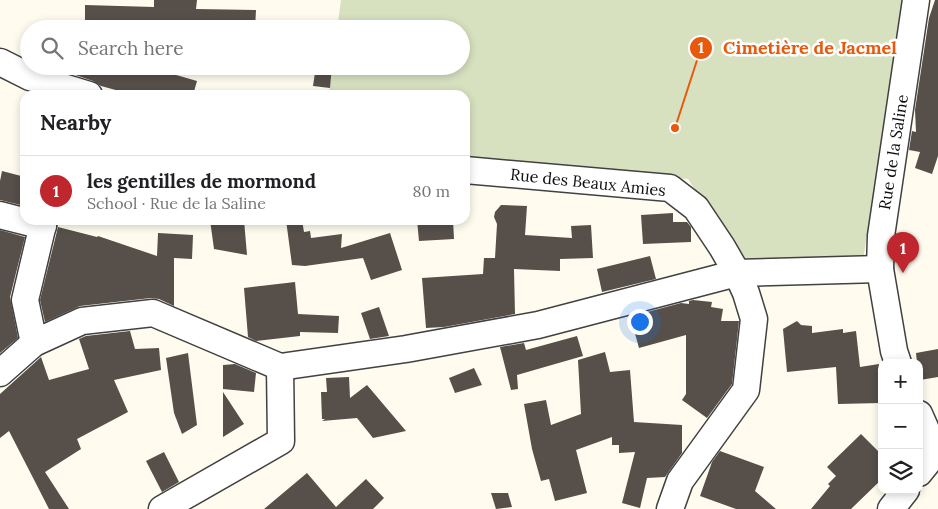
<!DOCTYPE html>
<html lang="en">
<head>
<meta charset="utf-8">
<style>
	body { margin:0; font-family:Lora,serif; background:#f2f2f2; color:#202124 }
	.controls { position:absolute; right:15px; bottom:15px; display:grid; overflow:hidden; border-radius:10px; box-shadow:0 2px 8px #0003 }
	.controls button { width:45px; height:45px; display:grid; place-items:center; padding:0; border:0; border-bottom:1px solid #e0e0e0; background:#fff; color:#202124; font:25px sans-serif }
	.you { position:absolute; left:639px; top:321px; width:18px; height:18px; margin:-12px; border:4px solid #fff; border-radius:50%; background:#1a73e8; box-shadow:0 0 0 8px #1a73e833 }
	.badge { display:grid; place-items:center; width:32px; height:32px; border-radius:50%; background:#bf262e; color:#fff; font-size:16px; font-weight:700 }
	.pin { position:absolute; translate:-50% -41px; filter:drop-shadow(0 1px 2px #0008) }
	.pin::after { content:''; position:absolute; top:26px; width:18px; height:15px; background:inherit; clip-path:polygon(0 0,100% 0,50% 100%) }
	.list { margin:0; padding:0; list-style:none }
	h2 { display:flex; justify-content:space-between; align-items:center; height:65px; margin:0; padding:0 20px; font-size:21px }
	h2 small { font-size:16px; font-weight:400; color:#757577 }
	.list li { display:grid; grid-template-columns:32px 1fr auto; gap:15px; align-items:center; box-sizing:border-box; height:70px; padding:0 20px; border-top:1px solid #e0e0e0 }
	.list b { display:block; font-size:19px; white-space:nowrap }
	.list p { margin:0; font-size:16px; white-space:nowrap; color:#757577 }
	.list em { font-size:16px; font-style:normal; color:#757577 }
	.icon { flex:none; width:28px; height:28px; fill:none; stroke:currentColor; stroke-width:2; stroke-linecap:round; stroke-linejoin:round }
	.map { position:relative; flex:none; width:938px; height:509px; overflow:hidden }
	.search { position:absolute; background:#fff; box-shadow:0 2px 8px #0003; left:20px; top:20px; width:450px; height:55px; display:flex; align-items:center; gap:12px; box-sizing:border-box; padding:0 18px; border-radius:28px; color:#757577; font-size:19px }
	.panel { position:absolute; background:#fff; box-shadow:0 2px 8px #0003; left:20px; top:90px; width:450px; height:135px; border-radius:15px }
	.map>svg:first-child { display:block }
	.cemetery { fill:#d7e1c0 }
	.building { fill:#574f4a }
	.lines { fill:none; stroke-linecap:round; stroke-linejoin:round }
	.street-casing { stroke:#414141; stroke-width:29 }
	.street { stroke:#fff; stroke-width:26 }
	.labels { text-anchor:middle; stroke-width:5; stroke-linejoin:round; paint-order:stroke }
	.street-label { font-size:16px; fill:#0e0e0e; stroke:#fff }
	.leader { fill:none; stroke:#e8590c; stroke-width:2 }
	.callout-dot { fill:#e8590c; stroke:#fff; stroke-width:2 }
	.mark-label { font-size:15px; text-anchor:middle; font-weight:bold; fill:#fff }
	.callout-label { font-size:18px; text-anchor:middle; font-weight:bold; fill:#e8590c; stroke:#fff; stroke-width:5; stroke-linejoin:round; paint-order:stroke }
</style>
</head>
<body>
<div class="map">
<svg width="938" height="509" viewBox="0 0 938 509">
	<rect width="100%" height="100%" fill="#fffcef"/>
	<!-- cemetery -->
	<path class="cemetery" d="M 341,0 L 905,0 L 863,260 L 744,261 L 688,179 L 465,160 L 465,95 L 329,95 L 332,66 L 461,66 L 461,29 L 337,29 Z"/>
	<!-- building -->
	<g class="building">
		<path d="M 154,0 L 197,0 L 196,9 L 256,10 L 255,29 L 85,29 L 85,5 L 154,7 Z"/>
		<path d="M 935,0 L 938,0 L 938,156 L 932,174 L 915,168 L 920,152 L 909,150 L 912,131 L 916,132 L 915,110 L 929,18 Z"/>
		<path d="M 49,66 L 145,66 L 197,81 L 193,95 L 134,95 L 101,86 L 93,81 Z"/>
		<path d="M 316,66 L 332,66 L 330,88 L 313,86 Z"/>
		<path d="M 2,171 L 25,177 L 25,206 L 0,200 L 0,181 Z"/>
		<path d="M 501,205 L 527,206 L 525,235 L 572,238 L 571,226 L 591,225 L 593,258 L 560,259 L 560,271 L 514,269 L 515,314 L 444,327 L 426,328 L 422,278 L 483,274 L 484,258 L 495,258 L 497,224 L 494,217 L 495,212 Z"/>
		<path d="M 673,213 L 673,222 L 687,222 L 691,227 L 691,242 L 643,244 L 641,215 Z"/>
		<path d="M 210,220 L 244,220 L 247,255 L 214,249 Z"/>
		<path d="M 286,220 L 302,220 L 304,232 L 310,231 L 311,238 L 342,234 L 341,248 L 390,233 L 402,270 L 371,280 L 363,258 L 305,266 L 292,265 Z"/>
		<path d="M 417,220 L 453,220 L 454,239 L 419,241 Z"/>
		<path d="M 58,227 L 97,237 L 98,236 L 157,256 L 158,233 L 193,235 L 192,259 L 174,258 L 174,306 L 159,299 L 151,298 L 80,306 L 45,322 L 40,300 Z"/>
		<path d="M 0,230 L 25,237 L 10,297 L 18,338 L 0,353 Z"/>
		<path d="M 650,256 L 656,279 L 602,292 L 597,269 Z"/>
		<path d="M 295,282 L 298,314 L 339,316 L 338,333 L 300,332 L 300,336 L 256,341 L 248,337 L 244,288 Z"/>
		<path d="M 693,300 L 712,302 L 711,307 L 723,309 L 721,321 L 739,321 L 732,384 L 707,418 L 682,400 L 686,394 L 686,335 L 639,348 L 631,319 L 632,316 L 681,303 L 689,304 L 689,301 Z"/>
		<path d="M 379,307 L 389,336 L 370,339 L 361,313 Z"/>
		<path d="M 797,321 L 801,325 L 812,326 L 812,333 L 843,329 L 843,333 L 856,331 L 860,367 L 879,364 L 881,403 L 838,404 L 836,367 L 787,372 L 783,329 Z"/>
		<path d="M 130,331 L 135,349 L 159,348 L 161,370 L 114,380 L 128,412 L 77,439 L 81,449 L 45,472 L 69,509 L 49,509 L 9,431 L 0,438 L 0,394 L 41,357 L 49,380 L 89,369 L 79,339 L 86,336 Z"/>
		<path d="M 577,336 L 583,356 L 517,375 L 518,389 L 511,390 L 500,347 L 524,343 L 526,350 Z"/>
		<path d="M 938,349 L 938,377 L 920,380 L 919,363 L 917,363 L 916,353 Z"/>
		<path d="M 605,352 L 610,372 L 630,370 L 634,422 L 682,425 L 682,453 L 665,477 L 647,478 L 640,508 L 622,503 L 635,452 L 619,453 L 619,445 L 612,445 L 612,437 L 576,450 L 587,493 L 555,501 L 549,479 L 541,481 L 532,449 L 524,404 L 546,400 L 551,425 L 581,414 L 578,360 Z"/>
		<path d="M 188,353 L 197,425 L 182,434 L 174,413 L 166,358 Z"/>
		<path d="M 235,364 L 256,373 L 254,392 L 223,389 L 223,365 Z"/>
		<path d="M 474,368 L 482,385 L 455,393 L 449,378 Z"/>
		<path d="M 349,377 L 350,398 L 367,385 L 406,431 L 373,438 L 357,418 L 322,421 L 325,419 L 322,419 L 321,392 L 327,392 L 326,378 Z"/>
		<path d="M 223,392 L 244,424 L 223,437 Z"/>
		<path d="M 861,434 L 882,455 L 882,479 L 851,509 L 811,509 L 830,486 L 828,484 L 836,476 L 827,467 Z"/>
		<path d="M 720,451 L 764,467 L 755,491 L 776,509 L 736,509 L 700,496 L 712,462 Z"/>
		<path d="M 164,452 L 179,482 L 162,492 L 146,461 Z"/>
		<path d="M 307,473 L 336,507 L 366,479 L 384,498 L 373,509 L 264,509 Z"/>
		<path d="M 491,493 L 508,493 L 512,507 L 496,509 Z"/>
	</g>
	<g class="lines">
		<!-- street casing -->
		<g class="street-casing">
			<g id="street">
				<path d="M 0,62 L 30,77 L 89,95"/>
				<path d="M 465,170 L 670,188 L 696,208 L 722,247 L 737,273 L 880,269"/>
				<path d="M 0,215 L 43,226"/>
				<path d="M 34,343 L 25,300 L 44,220"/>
				<path d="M 898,363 L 894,351 L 880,269 L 881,236 L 916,0"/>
				<path d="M 0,373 L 34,343 L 82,321 L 153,313 L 280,367 L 406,349 L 538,325 L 737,273 L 746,293 L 754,319 L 746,390 L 680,481 L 670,509"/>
				<path d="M 919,414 L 938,457"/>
				<path d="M 919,473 L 935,453"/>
				<path d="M 162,509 L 281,441 L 280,367"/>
				<path d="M 891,509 L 906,490"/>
			</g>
		</g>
		<!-- street -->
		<use href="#street" class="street"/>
	</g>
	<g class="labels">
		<!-- street labels -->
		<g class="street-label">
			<text transform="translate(893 152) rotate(-81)" y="6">Rue de la Saline</text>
			<text transform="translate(588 182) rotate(6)" y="6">Rue des Beaux Amies</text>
		</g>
	</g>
	<!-- callouts -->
	<path class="leader" d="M675 128L701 48"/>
	<g class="callout-dot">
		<circle cx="675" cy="128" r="5"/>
		<circle cx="701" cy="48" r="12"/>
	</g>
	<g class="mark-label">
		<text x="701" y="53">1</text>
	</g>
	<g class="callout-label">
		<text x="810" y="54">Cimetière de Jacmel</text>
	</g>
</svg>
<div class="controls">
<button>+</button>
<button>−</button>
<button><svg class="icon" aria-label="layers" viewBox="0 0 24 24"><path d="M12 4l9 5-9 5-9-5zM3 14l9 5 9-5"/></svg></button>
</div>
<div class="you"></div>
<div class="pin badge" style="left:903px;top:273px">1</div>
<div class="search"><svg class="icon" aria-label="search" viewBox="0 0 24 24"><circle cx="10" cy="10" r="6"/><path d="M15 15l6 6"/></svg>Search here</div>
<section class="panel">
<h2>Nearby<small></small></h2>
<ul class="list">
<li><span class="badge">1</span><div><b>les gentilles de mormond</b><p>School · Rue de la Saline</p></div><em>80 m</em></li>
</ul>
</section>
</div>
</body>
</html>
